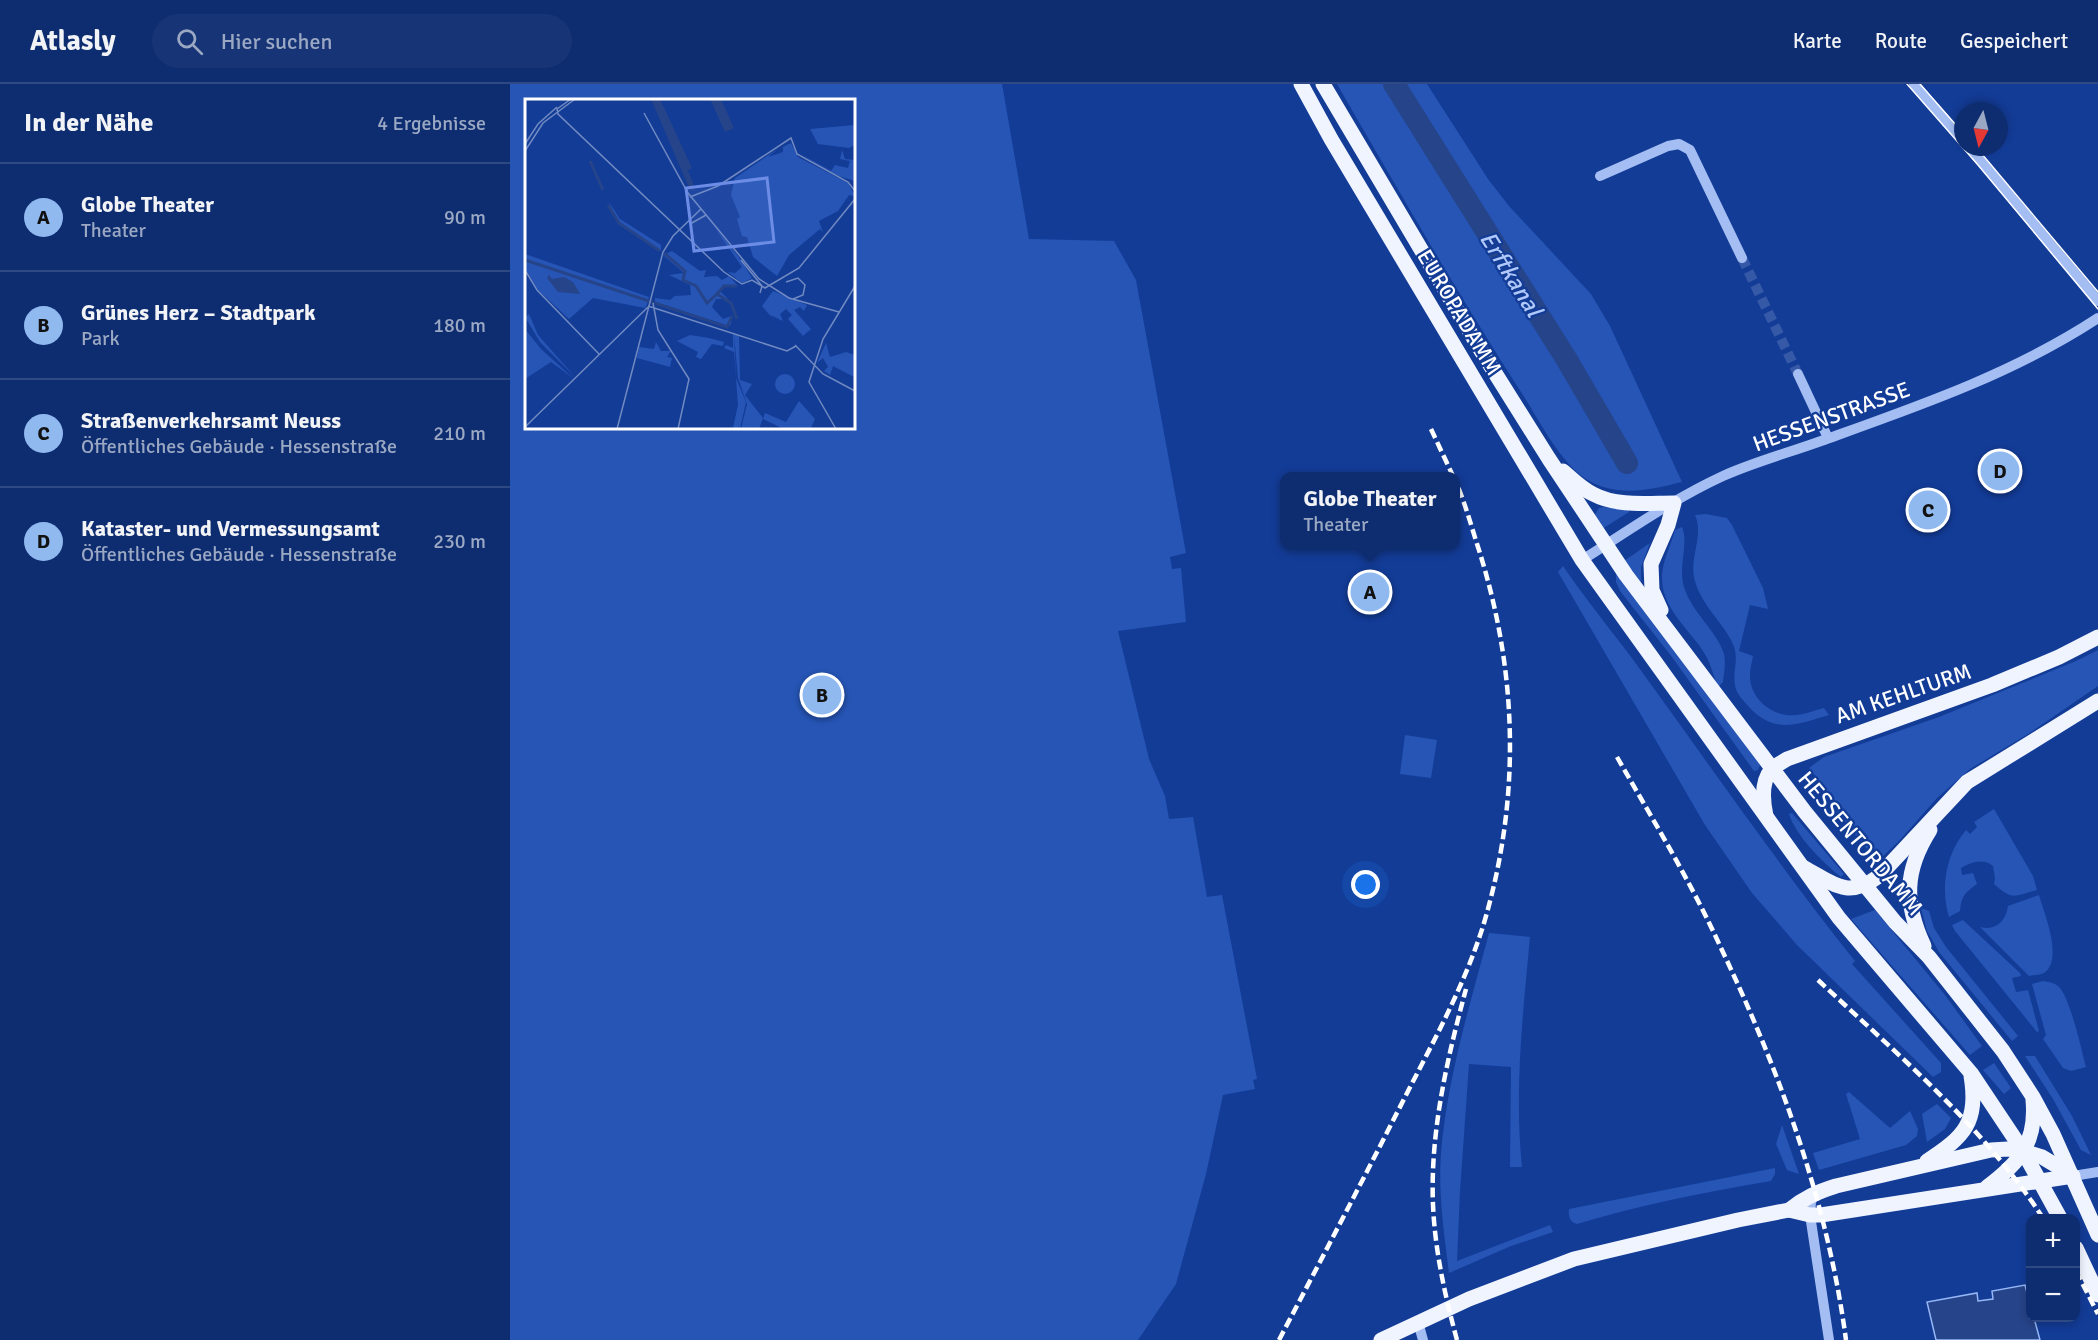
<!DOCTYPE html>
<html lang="de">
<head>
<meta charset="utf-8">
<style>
	body { margin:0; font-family:Signika,sans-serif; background:#173576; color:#f1f3f6 }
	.controls { position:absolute; right:18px; bottom:18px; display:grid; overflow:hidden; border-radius:12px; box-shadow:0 3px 9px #0003 }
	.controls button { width:54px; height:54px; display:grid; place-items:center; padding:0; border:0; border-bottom:2px solid #2e4984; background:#0e2d71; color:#f1f3f6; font:30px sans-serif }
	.compass { position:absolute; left:1444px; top:18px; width:54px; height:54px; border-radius:50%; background:#0e2d71; box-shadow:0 3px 9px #0003; rotate:187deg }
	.you { position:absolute; left:856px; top:801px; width:21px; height:21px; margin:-15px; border:4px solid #fff; border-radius:50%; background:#1a73e8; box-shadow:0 0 0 9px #1a73e833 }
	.badge { display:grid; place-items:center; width:39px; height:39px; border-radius:50%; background:#90b9f0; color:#111; font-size:20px; font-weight:700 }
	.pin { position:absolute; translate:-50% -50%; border:3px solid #fff; box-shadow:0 2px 6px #0006 }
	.popup { position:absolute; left:770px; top:388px; width:180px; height:78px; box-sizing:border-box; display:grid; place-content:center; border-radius:12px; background:#0e2d71; filter:drop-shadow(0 2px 4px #0005); font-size:20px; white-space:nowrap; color:#9ba8c3 }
	.popup b { font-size:22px; color:#f1f3f6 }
	.popup::after { content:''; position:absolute; left:50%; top:100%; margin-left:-12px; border:12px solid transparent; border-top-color:#0e2d71 }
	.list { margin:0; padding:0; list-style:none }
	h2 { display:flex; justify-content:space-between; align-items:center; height:78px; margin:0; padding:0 24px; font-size:26px }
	h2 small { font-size:20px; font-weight:400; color:#9ba8c3 }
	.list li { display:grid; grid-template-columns:39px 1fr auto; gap:18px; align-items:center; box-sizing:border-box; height:108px; padding:0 24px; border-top:2px solid #2e4984 }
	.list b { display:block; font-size:22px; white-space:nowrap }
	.list p { margin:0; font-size:20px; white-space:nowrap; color:#9ba8c3 }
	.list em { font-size:20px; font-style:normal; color:#9ba8c3 }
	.icon { flex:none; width:33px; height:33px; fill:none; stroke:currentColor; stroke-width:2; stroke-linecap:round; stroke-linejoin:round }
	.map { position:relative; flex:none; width:1588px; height:1256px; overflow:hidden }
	header { display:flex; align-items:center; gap:36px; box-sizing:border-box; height:84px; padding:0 30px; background:#0e2d71; border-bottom:2px solid #2e4984 }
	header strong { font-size:28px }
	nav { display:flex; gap:33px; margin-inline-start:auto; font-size:21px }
	.search { width:420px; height:54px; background:#173576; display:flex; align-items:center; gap:15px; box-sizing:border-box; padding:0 21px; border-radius:33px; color:#9ba8c3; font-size:22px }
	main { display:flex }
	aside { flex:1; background:#0e2d71 }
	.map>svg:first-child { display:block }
	.green { fill:#2655b6; fill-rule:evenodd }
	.water { fill:#264489; stroke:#96b7f6; stroke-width:1.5 }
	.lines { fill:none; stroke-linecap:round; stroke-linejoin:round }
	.canal { stroke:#264489; stroke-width:22 }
	.minor-tunnel { stroke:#3659a7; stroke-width:10; stroke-dasharray:10 5; stroke-linecap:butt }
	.minor { stroke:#a4bef3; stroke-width:10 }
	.major { stroke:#f0f4ff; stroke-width:15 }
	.tram { stroke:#fff; stroke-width:1.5 }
	.rail { stroke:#fff; stroke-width:4.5; stroke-dasharray:10 4.5; stroke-linecap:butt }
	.labels { text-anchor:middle; stroke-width:4.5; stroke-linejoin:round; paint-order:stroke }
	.street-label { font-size:22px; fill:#fff; stroke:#133c97 }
	.water-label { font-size:24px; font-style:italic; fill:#b1c9fa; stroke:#133c97 }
	.inset-river { fill:none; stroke:#264489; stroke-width:3 }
	.inset-road { fill:none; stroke:#718ac1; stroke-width:1.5 }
	.view { fill:#6c8ce6; fill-opacity:0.15; stroke:#6c8ce6; stroke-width:3 }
	.inset-edge { fill:none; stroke:#fff; stroke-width:3 }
</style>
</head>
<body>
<header>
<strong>Atlasly</strong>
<div class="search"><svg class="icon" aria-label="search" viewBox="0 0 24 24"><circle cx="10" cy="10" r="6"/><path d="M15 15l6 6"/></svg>Hier suchen</div>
<nav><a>Karte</a><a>Route</a><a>Gespeichert</a></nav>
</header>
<main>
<aside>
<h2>In der Nähe<small>4 Ergebnisse</small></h2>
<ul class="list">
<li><span class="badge">A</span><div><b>Globe Theater</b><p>Theater</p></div><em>90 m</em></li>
<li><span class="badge">B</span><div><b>Grünes Herz – Stadtpark</b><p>Park</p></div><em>180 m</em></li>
<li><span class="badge">C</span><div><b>Straßenverkehrsamt Neuss</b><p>Öffentliches Gebäude · Hessenstraße</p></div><em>210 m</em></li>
<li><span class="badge">D</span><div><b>Kataster- und Vermessungsamt</b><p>Öffentliches Gebäude · Hessenstraße</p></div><em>230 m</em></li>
</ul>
</aside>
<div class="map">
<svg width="1588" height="1256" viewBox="0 0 1588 1256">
	<rect width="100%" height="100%" fill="#133c97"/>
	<!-- green -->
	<g class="green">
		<path d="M 0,0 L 492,0 L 519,155 L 604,157 L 626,196 L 676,469 L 660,473 L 662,485 L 671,484 L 676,538 L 608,547 L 639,675 L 655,712 L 659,735 L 683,733 L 697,813 L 712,811 L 747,995 L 743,996 L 745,1005 L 713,1011 L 696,1090 L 666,1200 L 628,1256 L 0,1256 ZM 16,16 L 344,16 L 344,344 L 16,344 Z"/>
		<path d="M 827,0 L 875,0 L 1052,279 L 1111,382 L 1123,377 L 1063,271 L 892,0 L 917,0 L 978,95 L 999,122 L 1081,210 L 1100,242 L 1172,398 C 1140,406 1106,414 1076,395 C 1049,377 1028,334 1011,308 C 946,207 887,104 827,0 Z"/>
		<path d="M 1094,423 L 1119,426 L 1119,428 L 1092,445 L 1084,432 L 1089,424 Z"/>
		<path d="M 1196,430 L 1217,434 L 1222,441 L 1253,504 L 1258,525 L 1240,521 L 1229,567 L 1243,572 C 1242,578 1240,584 1240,590 C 1239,615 1263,634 1287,631 C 1296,630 1305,626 1314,624 L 1319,631 C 1288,640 1265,651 1239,623 C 1234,617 1226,610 1225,601 C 1222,583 1231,575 1221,556 C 1209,534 1189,518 1184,493 C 1180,472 1194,451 1185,431 Z"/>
		<path d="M 1172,443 C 1179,460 1168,482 1174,503 C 1182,529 1207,547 1214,570 C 1216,579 1214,589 1213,598 L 1208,603 C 1204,593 1201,581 1196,572 C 1182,547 1153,527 1152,496 C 1151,480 1161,461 1165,446 Z"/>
		<path d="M 1140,459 L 1131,483 L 1131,500 L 1114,477 Z"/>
		<path d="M 1053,482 C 1081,523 1112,559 1140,599 C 1208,693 1273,787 1345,877 L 1342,880 L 1431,979 L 1431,988 L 1423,993 L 1287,861 L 1242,809 L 1195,741 L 1048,488 Z"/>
		<path d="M 1106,486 L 1250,681 L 1248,686 L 1244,687 L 1162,573 L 1110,507 L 1106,498 Z"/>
		<path d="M 1588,566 L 1588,602 L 1518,650 L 1460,685 L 1427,714 L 1389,757 L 1367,778 L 1305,700 L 1306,693 L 1299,684 L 1314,673 L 1429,633 L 1566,577 Z"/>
		<path d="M 895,651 L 927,656 L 921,694 L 890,690 Z"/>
		<path d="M 1484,725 L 1523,792 L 1527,806 C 1504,812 1503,817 1484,800 L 1485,794 L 1483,782 C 1474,774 1461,778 1451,784 L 1452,791 L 1463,789 L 1467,800 C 1455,808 1451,813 1450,827 L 1439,833 C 1430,803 1436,770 1456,746 L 1460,750 L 1467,743 L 1464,738 Z"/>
		<path d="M 1282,729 L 1334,790 L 1331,793 C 1313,779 1286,752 1279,730 Z"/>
		<path d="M 1529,811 C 1534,829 1554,876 1534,889 C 1530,891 1524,891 1519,892 L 1470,843 C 1486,847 1496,837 1498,822 Z"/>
		<path d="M 1411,824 L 1419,827 L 1424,844 L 1436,863 L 1508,952 L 1502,957 L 1429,868 L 1417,847 Z"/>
		<path d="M 1365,826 L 1435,911 L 1472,962 L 1460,971 L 1341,835 Z"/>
		<path d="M 1453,836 L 1510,889 L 1511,892 L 1502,894 L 1506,908 L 1518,906 L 1529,947 L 1527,948 L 1445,847 L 1442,841 Z"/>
		<path d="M 979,849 L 1020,853 C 1013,929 1004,1006 1012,1083 L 1000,1083 L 1001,983 L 959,980 L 950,1107 L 947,1177 L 1040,1141 L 1043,1148 L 1001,1162 L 939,1189 C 934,1149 928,1109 931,1069 C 937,995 960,921 979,849 Z"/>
		<path d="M 1533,897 C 1539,898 1546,899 1550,904 C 1561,918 1571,964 1576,983 L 1561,987 L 1553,984 L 1533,955 L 1536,951 L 1522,900 Z"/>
		<path d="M 1515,972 L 1525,972 L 1562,1032 L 1581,1071 L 1571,1066 L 1543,1015 Z"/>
		<path d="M 1484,979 L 1501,1004 L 1494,1010 L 1473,986 Z"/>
		<path d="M 1339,1008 L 1380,1044 L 1400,1027 L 1408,1045 L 1407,1052 L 1396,1061 L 1309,1086 L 1303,1069 L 1350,1055 L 1336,1010 Z"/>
		<path d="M 1427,1020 L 1441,1034 L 1435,1045 L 1417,1058 L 1412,1030 Z"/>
		<path d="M 1272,1041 L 1289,1090 L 1277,1086 L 1266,1060 Z"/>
		<path d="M 1265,1084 L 1265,1090 L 1261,1097 C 1195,1108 1130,1121 1067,1140 C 1060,1139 1058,1131 1059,1125 Z"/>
	</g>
	<!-- water -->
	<path class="water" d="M 1515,1201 L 1520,1221 L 1520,1234 L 1524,1234 L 1530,1256 L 1426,1256 L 1417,1218 L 1467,1209 L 1468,1217 L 1483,1215 L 1482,1207 Z"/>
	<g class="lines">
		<!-- canal -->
		<path class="canal" d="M 884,0 L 1057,276 L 1117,379"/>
		<!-- minor-tunnel -->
		<path class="minor-tunnel" d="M 1232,174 L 1288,290"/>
		<!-- minor -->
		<g class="minor">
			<path d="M 1404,0 L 1453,56"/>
			<path d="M 1459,63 L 1588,217"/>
			<path d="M 1090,92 L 1158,62 L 1169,60 L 1180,66 L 1232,174"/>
			<path d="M 1288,290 L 1318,354"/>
			<path d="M 1072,476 C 1118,447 1163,415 1213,392 C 1244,378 1278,369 1311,357 C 1406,323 1503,290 1588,234"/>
			<path d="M 1563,1092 L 1588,1088"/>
			<path d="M 1305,1109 L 1301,1118 L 1300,1131 L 1319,1256"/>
			<path d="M 908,1238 L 913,1256"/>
		</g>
		<!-- major -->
		<g class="major">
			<path d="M 791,0 L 821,55 L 1072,476 L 1329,834 L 1461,989 L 1513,1067 L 1550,1134"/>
			<path d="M 813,0 L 970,265 L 1039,375 L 1116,491 L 1295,728 L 1385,838 L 1419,873 L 1493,967 L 1523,1013 L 1543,1050 L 1588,1151"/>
			<path d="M 1053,387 C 1062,395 1072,405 1083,410 C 1107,423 1138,419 1164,419 L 1158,441 L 1141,480 L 1142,506 L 1151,526"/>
			<path d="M 1256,732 C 1253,718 1251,698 1261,686 C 1265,681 1273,678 1277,675 L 1482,601 L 1549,573 L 1588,553"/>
			<path d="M 1293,783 C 1323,799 1337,816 1369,792 L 1457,698 L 1588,617"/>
			<path d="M 1414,862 C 1394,819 1394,787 1420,746"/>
			<path d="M 1417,1077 C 1454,1053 1469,1038 1461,992"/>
			<path d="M 1477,1103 C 1509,1079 1527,1059 1523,1016"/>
			<path d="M 1279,1126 C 1294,1114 1307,1108 1326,1102 L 1481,1066 L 1498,1065 L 1513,1067 L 1532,1073 L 1562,1091"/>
			<path d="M 1566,1164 L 1588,1211"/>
			<path d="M 871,1256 L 959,1215 L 1064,1175 L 1228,1136 L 1279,1126 L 1300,1131 L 1311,1131 L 1563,1092"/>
		</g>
		<!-- tram -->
		<g class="tram">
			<path d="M 1397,0 L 1468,81 L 1588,225"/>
			<path d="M 1410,0 L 1453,49"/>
			<path d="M 1466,63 L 1588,208"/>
		</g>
		<!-- rail -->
		<g class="rail">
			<path d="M 921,345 L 943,392"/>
			<path d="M 1107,673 C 1143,736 1181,798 1211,864 C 1270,988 1318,1120 1336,1256"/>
			<path d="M 1308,896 C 1388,971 1473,1042 1533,1134"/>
			<path d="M 1566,1187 L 1588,1230"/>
			<path d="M 769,1256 C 811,1176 853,1096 894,1015 C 923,958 955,901 974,839 C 1011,714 1008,588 968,463 C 961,441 955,419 946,398"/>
			<path d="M 947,1256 C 935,1212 925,1167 923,1121 C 920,1048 937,975 956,905"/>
		</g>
	</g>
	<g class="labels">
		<!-- street labels -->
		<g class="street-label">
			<text transform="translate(950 228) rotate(59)" y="8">EUROPADAMM</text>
			<text transform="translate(1321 332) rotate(-20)" y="8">HESSENSTRASSE</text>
			<text transform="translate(1393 609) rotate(-19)" y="8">AM KEHLTURM</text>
			<text transform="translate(1351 759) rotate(50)" y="8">HESSENTORDAMM</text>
		</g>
		<!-- water labels -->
		<g class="water-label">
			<text transform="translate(1001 190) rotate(58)" y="8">Erftkanal</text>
		</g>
	</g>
	<!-- overview -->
	<g transform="translate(15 15)">
		<rect width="330" height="330" fill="#133c97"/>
		<path d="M 330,26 L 330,46 L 324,49 L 293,45 L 285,30 ZM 266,44 L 273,58 L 323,84 L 330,97 L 324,96 L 313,112 L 294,122 L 298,133 L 295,130 L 264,156 L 252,177 L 228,158 L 222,138 L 217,137 L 212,120 L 215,118 L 206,96 L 210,79 L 254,49 L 243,58 L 258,53 L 258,48 ZM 317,51 L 320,60 L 330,61 L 330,82 L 310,76 L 274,54 L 306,72 L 310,66 L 323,69 L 325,62 L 315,60 ZM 84,103 L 95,120 L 136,146 L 136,152 L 94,126 ZM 190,129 L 214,158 L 227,179 L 217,184 L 203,173 L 210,174 L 217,168 ZM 147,152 L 175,172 L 181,171 L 179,178 L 192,177 L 197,181 L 204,177 L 213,187 L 199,188 L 195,192 L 203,200 L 191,200 L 187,208 L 198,220 L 207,217 L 206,225 L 202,229 L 130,206 L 202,229 L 204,227 L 130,203 L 130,199 L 145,201 L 150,197 L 166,196 L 165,186 L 144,176 L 159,174 L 138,156 ZM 0,155 L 124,198 L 123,201 L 0,160 ZM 0,161 L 123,202 L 122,205 L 120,209 L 68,199 L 44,220 L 13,191 L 0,169 ZM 248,192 L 282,206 L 279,212 L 275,208 L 269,211 L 286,230 L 278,237 L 263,220 L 267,216 L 261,210 L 255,215 L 258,222 L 245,216 L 253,226 L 237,207 ZM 4,215 L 13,236 L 50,278 L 15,243 L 0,218 ZM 0,230 L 16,250 L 48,279 L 26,263 L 0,280 ZM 208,235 L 214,237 L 215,281 L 227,285 L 220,296 L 238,319 L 234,330 L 216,330 L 222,305 L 213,279 L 209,236 L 211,279 L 221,303 L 215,330 L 208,329 L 213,306 L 209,253 L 199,249 L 201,246 L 208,249 ZM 165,236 L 184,239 L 199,243 L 198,247 L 187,245 L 176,260 L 171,258 L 173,253 L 152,242 ZM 131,243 L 136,252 L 146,252 L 142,258 L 147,259 L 145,268 L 112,259 L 114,248 L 129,250 ZM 301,244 L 305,258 L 321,253 L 330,256 L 329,278 L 308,267 L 305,276 L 299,272 L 303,268 L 298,259 L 292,264 ZM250 285a10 10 0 1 1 20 0a10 10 0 1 1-20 0ZM 274,302 L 290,320 L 286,329 L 259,330 L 238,320 L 240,314 L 261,323 Z" fill="#2655b6"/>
		<path d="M 126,0 L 135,0 L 167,69 L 163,71 L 170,90 L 165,91 ZM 185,0 L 196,0 L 209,29 L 200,33 ZM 24,176 L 27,180 L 39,178 L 48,183 L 55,195 L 33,193 L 22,179 Z" fill="#264489"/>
		<path class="inset-river" d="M 65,62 L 78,91M 83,106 L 94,124 L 135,152M 139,154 L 160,172 L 158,181 L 171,187 L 182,204 L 192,195M 0,161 L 202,228 L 207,217M 212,187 L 199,187 L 192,195 L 206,204 L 212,220"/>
		<path class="inset-road" d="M 46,0 L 32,10 L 33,15 L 199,173 L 217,185 L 227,181 L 240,189 L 274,169 L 330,100M 119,14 L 163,94 L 234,180 L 264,199 L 314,213M 0,45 L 13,25 L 32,8M 0,52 L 18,24 L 50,0M 165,98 L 193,87 L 266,39 L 272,55 L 323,83 L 330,92M 165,125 L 181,116M 216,161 L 237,187 L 235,194M 0,171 L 12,191 L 74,255M 261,183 L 273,179 L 280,186 L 278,196 L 268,200M 128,204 L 133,231 L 164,280 L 153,330M 123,207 L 262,252 L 271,247M 270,246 L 298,275 L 330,292M 0,328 L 123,208M 92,330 L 138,153 L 148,137 L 176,110M 311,330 L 284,283 L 298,240 L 330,187"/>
		<path class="view" d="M 242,79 L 249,143 L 169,152 L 161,89 Z"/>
		<rect width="330" height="330" class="inset-edge"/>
	</g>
</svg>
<div class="controls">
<button>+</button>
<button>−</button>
</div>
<svg class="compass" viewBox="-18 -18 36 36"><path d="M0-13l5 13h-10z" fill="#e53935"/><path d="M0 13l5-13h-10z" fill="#9ba8c3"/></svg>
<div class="you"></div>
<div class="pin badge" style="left:860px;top:508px">A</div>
<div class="popup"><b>Globe Theater</b>Theater</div>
<div class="pin badge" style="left:312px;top:611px">B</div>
<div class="pin badge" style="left:1418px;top:426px">C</div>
<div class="pin badge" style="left:1490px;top:387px">D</div>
</div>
</main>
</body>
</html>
